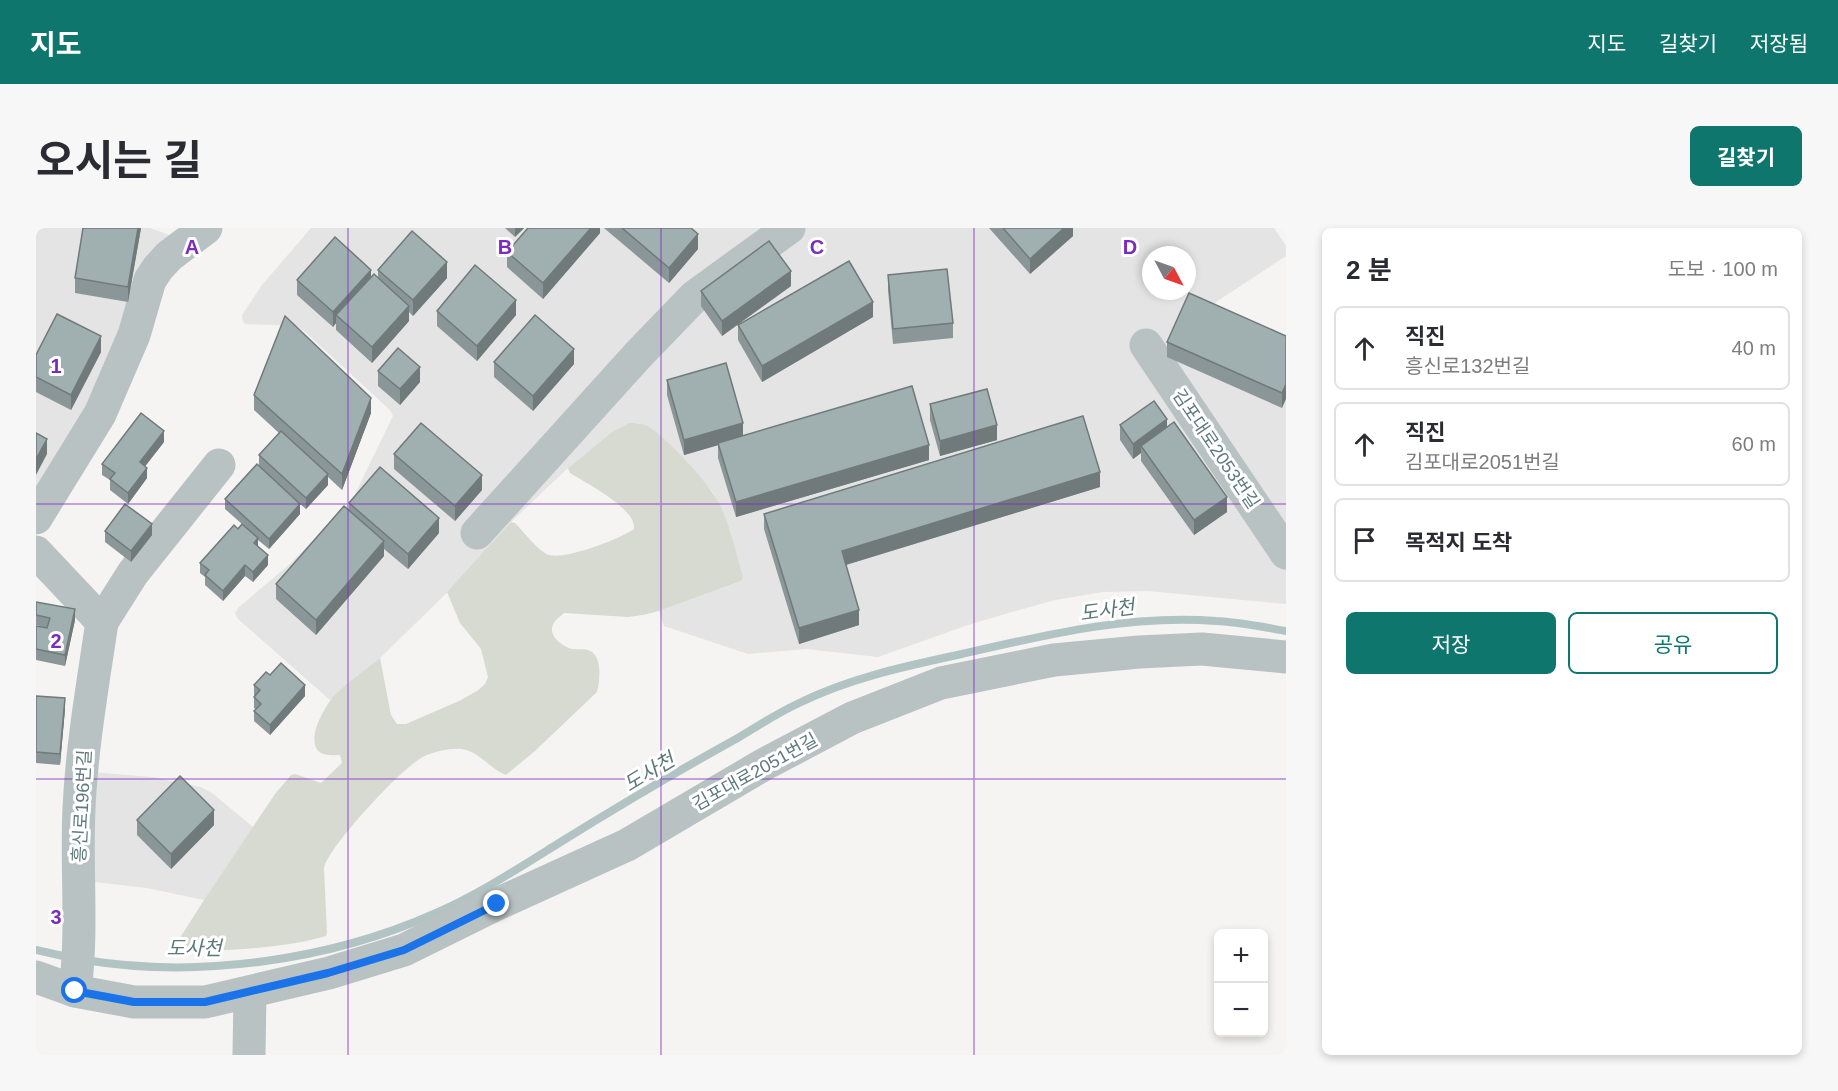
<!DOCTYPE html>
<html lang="ko">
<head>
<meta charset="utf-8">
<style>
	body { margin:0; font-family:Helvetica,"Noto Sans KR",sans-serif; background:#f7f7f7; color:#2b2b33 }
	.controls { position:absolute; right:18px; bottom:18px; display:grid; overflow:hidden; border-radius:9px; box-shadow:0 3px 9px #0003 }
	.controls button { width:54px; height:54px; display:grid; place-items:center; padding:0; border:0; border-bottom:2px solid #e1e1e2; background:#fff; color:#2b2b33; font:30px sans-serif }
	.compass { position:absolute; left:1106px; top:18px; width:54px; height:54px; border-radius:50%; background:#fff; box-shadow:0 3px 9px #0003; rotate:131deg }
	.stop { position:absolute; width:18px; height:18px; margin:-14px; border:4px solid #1a73e8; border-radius:50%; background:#fff }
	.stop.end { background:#1a73e8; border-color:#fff; box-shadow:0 2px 6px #0008 }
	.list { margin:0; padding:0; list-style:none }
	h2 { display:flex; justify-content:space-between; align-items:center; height:78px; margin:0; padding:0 24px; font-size:26px }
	h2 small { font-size:20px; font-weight:400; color:#7c7c81 }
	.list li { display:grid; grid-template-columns:39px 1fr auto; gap:18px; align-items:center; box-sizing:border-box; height:84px; margin:0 12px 12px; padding:0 12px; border:2px solid #e1e1e2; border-radius:9px }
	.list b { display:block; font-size:22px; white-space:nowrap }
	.list p { margin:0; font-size:20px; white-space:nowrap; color:#7c7c81 }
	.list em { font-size:20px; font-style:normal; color:#7c7c81 }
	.actions { display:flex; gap:12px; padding:18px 24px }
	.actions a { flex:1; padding:14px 0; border:2px solid #0f766e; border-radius:9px; text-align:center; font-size:21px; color:#0f766e }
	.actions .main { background:#0f766e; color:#fff }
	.icon { flex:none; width:33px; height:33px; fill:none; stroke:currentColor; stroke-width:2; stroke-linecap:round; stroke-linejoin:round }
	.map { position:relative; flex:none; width:1250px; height:827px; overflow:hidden; border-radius:9px }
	header { display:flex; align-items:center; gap:36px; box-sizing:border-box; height:84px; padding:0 30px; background:#0f766e; color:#fff }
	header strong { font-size:28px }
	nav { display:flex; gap:33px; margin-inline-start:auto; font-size:21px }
	.intro { display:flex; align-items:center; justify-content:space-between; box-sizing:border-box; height:144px; padding:0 36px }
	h1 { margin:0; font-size:42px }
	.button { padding:15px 27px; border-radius:9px; background:#0f766e; color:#fff; font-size:21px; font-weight:700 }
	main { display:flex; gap:36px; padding:0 36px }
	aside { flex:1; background:#fff; border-radius:9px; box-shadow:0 3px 9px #0003 }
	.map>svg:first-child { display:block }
	.built { fill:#e3e4e3; fill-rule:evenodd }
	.green { fill:#d7dad1 }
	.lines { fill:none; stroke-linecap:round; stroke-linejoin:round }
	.stream { stroke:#b1c4c3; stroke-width:8 }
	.minor { stroke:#b9c2c3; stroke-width:33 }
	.wall { fill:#8a9697 }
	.shaded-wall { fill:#707a7b }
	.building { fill:#a0afb0; stroke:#707a7b; stroke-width:1.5 }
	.route { stroke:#1a73e8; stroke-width:8 }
	.grid { fill:none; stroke:#7b2cbf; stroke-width:1.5; stroke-opacity:0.55 }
	.labels { text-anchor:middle; stroke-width:6; stroke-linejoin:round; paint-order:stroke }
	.street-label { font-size:18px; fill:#607a7d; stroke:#fff }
	.water-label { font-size:20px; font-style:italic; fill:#5a7977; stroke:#fff }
	.grid-label { font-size:20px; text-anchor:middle; font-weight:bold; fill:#7b2cbf; stroke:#fff; stroke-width:6; stroke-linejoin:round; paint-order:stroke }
</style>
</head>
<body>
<header>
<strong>지도</strong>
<nav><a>지도</a><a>길찾기</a><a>저장됨</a></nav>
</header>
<div class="intro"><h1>오시는 길</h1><a class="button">길찾기</a></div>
<main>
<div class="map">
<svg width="1250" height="827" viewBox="0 0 1250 827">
	<rect width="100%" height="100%" fill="#f5f4f2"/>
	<!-- built -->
	<g class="built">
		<path d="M 0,0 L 114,0 L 147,12 L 97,88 L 0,276 Z"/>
		<path d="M 275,0 L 1238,0 L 1250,18 L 1250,28 L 1180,74 L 1176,81 L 1250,118 L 1250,376 L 1112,363 L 1067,364 L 1019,372 L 969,386 L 932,397 L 842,429 L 770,421 L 712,426 L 628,398 L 623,383 L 705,353 L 696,312 L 684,278 L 676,263 L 622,206 L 602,195 L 593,195 L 576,204 L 532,240 L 475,294 L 421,355 L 344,430 L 294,472 L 202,391 L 199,385 L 202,380 L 256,334 L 316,272 L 357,188 L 354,182 L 268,103 L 260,98 L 210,96 L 207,94 L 206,87 L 226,57 ZM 1115,27 L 1151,27 L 1151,63 L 1115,63 Z"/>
		<path d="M 54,544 L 116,549 L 165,559 L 176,565 L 217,599 L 168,672 L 111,660 L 50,653 Z"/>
	</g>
	<!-- green -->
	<path class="green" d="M 593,195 C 600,195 604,195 611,198 C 631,209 675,257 685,279 C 695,301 700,326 707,349 L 705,353 L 623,383 L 607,387 L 592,389 L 528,385 C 525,388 520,391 518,395 C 510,407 527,419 537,421 C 544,422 550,420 556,424 C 566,431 564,453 561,464 L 499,523 L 470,547 C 454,541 444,524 426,521 C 412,520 394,524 382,532 C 361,546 293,618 288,640 L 291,705 L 290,708 C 247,721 190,722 146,724 L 142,722 L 142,713 L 168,672 L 239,566 L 255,547 L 259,546 L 285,555 L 306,535 L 304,527 C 299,527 290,528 285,525 C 269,515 286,484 294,473 C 303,460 330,442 344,430 L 355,487 L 361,496 L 370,496 L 423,473 L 441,463 L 449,456 L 452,449 L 445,421 L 424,395 L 411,364 L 475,294 L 479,295 C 487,303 503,324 513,327 C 529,332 584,311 598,301 C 601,281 550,255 534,245 L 532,240 L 576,204 Z"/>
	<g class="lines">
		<!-- stream -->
		<g class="stream">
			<path d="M 0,722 L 36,730"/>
			<path d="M 49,732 C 163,751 295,732 400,685 C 443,666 483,640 523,615 C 581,579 640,544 700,511 C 720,499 740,486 761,476 C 813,450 870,438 926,426 C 1009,407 1095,386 1180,393 C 1203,394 1227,399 1250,403"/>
		</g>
		<!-- minor -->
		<g class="minor">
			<path d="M 1110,117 L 1250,325"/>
			<path d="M 0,290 L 64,186 L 98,107 L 114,52 L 122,40 L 133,28 L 170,0"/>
			<path d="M 441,305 L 602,127 L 659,68 L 753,0"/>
			<path d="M 0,324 L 66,394 C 57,455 46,517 43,580 C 40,641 47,702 39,763"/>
			<path d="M 66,394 L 97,345 L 183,237"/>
			<path d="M 0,749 L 39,763 L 98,774 L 169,774 L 293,745 L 368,722 L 461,676 L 591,617 L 727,537 L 816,490 L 905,455 L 1018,432 L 1103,424 L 1166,421 L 1250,429"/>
			<path d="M 213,827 L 214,764"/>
		</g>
	</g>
	<!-- wall -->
	<g class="wall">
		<path d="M 47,0 L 105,0 L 92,74 L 39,65 L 39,50 Z"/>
		<path d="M 469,0 L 488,0 L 479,9 Z"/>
		<path d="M 564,0 L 564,5 L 507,71 L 471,39 L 471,24 Z"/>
		<path d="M 568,0 L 655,0 L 662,21 L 633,55 Z"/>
		<path d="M 953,0 L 1037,0 L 1037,8 L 994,46 Z"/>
		<path d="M 342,42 L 411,50 L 377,88 L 373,84 L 373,93 L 336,135 L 300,102 L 300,95 L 297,99 L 261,67 L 261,52 L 335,49 L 342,50 Z"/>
		<path d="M 852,47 L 917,95 L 917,110 L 857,116 L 852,62 Z"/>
		<path d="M 755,58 L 686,108 L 665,78 L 665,63 Z"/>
		<path d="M 401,83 L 480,87 L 441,133 L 401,98 Z"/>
		<path d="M 837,89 L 726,154 L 702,112 L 702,97 Z"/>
		<path d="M 1250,108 L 1246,180 L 1131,129 L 1131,114 Z"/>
		<path d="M 65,124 L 35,182 L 0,164 L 0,127 Z"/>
		<path d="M 458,134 L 538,136 L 497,183 L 458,149 Z"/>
		<path d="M 342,143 L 384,154 L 364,177 L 342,158 Z"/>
		<path d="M 631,152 L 707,208 L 893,232 L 700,289 L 682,230 L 682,217 L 648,227 L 631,167 Z"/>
		<path d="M 218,167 L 335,185 L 306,262 L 292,249 L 292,257 L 270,281 L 264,276 L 264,286 L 233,321 L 222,312 L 222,319 L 232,337 L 217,354 L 209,348 L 187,373 L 169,357 L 169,349 L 164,345 L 164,335 L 206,296 L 189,281 L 189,271 L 223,237 L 223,227 L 243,205 L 218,182 Z"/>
		<path d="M 894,176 L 961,212 L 904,228 L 894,192 Z"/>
		<path d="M 1084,197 L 1131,199 L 1191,284 L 1158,307 L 1105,233 L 1105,225 L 1097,231 L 1084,212 Z"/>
		<path d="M 128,214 L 109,238 L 111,250 L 92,276 L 74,262 L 74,252 L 66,247 L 66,236 Z"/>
		<path d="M 358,226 L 446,262 L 419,293 L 358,241 Z"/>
		<path d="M 1064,259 L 810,337 L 823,397 L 763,416 L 728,301 L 728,286 Z"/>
		<path d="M 313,275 L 403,305 L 372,341 L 348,321 L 348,328 L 280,407 L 240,371 L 240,356 L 313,282 Z"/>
		<path d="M 69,303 L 116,307 L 95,334 L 69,314 Z"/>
		<path d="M 0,374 L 39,392 L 29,438 L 0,432 L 0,398 L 11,400 L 0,397 Z"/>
		<path d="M 234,447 L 269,468 L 234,507 L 218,493 L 218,483 L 220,481 L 218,480 L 218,469 L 219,468 L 218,467 L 218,457 Z"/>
		<path d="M 0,468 L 29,481 L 24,537 L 0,535 Z"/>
		<path d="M 101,592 L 178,597 L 135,641 L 101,607 Z"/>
	</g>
	<!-- shaded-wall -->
	<g class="shaded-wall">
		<path d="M 102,0 L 105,0 L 92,74 L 92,59 Z"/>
		<path d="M 479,0 L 488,0 L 479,9 Z"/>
		<path d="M 555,0 L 564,0 L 564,5 L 507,71 L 507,55 Z"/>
		<path d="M 1028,0 L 1037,0 L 1037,8 L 994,46 L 994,31 Z"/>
		<path d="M 662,6 L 662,21 L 633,55 L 633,40 Z"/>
		<path d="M 411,34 L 411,50 L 377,88 L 377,72 Z"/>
		<path d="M 335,42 L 335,57 L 300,87 L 300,95 L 297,99 L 297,84 Z"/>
		<path d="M 755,43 L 755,58 L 686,108 L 686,93 Z"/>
		<path d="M 480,72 L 480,87 L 441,133 L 441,118 Z"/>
		<path d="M 837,74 L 837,89 L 726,154 L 726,138 Z"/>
		<path d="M 373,78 L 373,93 L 336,135 L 336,119 Z"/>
		<path d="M 65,108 L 65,124 L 35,182 L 35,167 Z"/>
		<path d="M 538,121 L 538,136 L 497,183 L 497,168 Z"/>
		<path d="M 384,139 L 384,154 L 364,177 L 364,161 Z"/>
		<path d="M 1250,156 L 1250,171 L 1246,180 L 1246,165 Z"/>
		<path d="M 335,170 L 335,185 L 306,262 L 306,246 Z"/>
		<path d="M 1131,191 L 1131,207 L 1105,218 L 1105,225 L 1097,231 L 1097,216 Z"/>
		<path d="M 707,195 L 707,210 L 648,227 L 648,212 Z"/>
		<path d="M 961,197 L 961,212 L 904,228 L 904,213 Z"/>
		<path d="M 128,203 L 128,214 L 104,245 L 104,234 Z"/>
		<path d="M 11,211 L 11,226 L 0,247 L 0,231 Z"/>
		<path d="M 893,217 L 893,232 L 700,289 L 700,274 Z"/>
		<path d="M 111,240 L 111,250 L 92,276 L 92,265 Z"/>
		<path d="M 1064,244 L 1064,259 L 806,338 L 806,323 Z"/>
		<path d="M 292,246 L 292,257 L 270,281 L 270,270 Z"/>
		<path d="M 446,247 L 446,262 L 419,293 L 419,278 Z"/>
		<path d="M 1191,269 L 1191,284 L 1158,307 L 1158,292 Z"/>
		<path d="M 264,276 L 264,286 L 233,321 L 233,311 Z"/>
		<path d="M 403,290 L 403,305 L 372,341 L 372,326 Z"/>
		<path d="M 116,296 L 116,307 L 95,334 L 95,323 Z"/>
		<path d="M 222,310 L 222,321 L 218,315 Z"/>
		<path d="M 348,313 L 348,328 L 280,407 L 280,392 Z"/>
		<path d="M 232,327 L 232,337 L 217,354 L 217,344 Z"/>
		<path d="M 209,337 L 209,348 L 187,373 L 187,363 Z"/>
		<path d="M 39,381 L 39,392 L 29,438 L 29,427 Z"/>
		<path d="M 823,382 L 823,397 L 763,416 L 763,400 Z"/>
		<path d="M 269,457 L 269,468 L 234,507 L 234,497 Z"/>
		<path d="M 29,470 L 29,481 L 24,537 L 24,526 Z"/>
		<path d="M 178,582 L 178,597 L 135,641 L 135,626 Z"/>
	</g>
	<!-- building -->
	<g class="building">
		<path d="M 47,0 L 102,0 L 92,59 L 39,50 Z"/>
		<path d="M 492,0 L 555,0 L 507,55 L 471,24 Z"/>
		<path d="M 586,0 L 655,0 L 662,6 L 633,40 Z"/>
		<path d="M 967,0 L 1028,0 L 994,31 Z"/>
		<path d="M 376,3 L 411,34 L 377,72 L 342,42 Z"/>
		<path d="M 299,9 L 335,42 L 297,84 L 261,52 Z"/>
		<path d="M 733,13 L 755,43 L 686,93 L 665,63 Z"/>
		<path d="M 813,33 L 837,74 L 726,138 L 702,97 Z"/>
		<path d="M 439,37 L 480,72 L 441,118 L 401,83 Z"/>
		<path d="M 911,41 L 917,95 L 857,101 L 852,47 Z"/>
		<path d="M 338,46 L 373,78 L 336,119 L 300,87 Z"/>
		<path d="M 1153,65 L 1250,108 L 1250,156 L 1246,165 L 1131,114 Z"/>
		<path d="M 21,86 L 65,108 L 35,167 L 0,149 L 0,127 Z"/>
		<path d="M 499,87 L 538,121 L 497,168 L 458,134 Z"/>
		<path d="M 249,88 L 335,170 L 306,246 L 218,167 Z"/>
		<path d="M 362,120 L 384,139 L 364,161 L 342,143 Z"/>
		<path d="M 690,135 L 707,195 L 648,212 L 631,152 Z"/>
		<path d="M 876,158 L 893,217 L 700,274 L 682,215 Z"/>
		<path d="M 951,161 L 961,197 L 904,213 L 894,176 Z"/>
		<path d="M 1118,173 L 1131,191 L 1097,216 L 1084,197 Z"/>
		<path d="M 105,185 L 128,203 L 104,234 L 111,240 L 92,265 L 74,251 L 79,245 L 66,236 Z"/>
		<path d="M 1047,188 L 1064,244 L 806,323 L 823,382 L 763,400 L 728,286 Z"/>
		<path d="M 1138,194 L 1191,269 L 1158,292 L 1105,218 Z"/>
		<path d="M 385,195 L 446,247 L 419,278 L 358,226 Z"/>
		<path d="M 245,203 L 292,246 L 270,270 L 223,227 Z"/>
		<path d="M 0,205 L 11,211 L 0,231 Z"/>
		<path d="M 221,236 L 264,276 L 233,311 L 189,271 Z"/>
		<path d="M 344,239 L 403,290 L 372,326 L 313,275 Z"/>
		<path d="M 89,276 L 116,296 L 95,323 L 69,303 Z"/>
		<path d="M 308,278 L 348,313 L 280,392 L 240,356 Z"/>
		<path d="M 206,296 L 222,310 L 218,315 L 232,327 L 217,344 L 209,337 L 187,363 L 169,347 L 173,342 L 164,335 L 198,297 L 202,301 Z"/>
		<path d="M 0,374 L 39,381 L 29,427 L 0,421 L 0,398 L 11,400 L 14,390 L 0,387 Z"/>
		<path d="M 245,435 L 269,457 L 234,497 L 218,483 L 225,476 L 218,469 L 224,462 L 218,457 L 230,444 L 234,447 Z"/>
		<path d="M 0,468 L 29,470 L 24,526 L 0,524 Z"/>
		<path d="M 144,548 L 178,582 L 135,626 L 101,592 Z"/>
	</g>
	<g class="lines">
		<!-- route -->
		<path class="route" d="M 39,763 L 98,774 L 169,774 L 292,745 L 368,722 L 461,676"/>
	</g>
	<!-- grid -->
	<path class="grid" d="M 312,0 L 312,827M 625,0 L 625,827M 938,0 L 938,827M 0,276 L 1250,276M 0,551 L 1250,551"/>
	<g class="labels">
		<!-- street labels -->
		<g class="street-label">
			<text transform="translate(1180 221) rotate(56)" y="6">김포대로2053번길</text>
			<text transform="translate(719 544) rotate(-29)" y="6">김포대로2051번길</text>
			<text transform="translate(46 578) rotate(-87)" y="6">흥신로196번길</text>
		</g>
		<!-- water labels -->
		<g class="water-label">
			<text transform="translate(1071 382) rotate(-8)" y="7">도사천</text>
			<text transform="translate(613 544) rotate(-31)" y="7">도사천</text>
			<text x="158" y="727">도사천</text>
		</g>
	</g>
	<g class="grid-label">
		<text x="156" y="26">A</text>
		<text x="469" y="26">B</text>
		<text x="781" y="26">C</text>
		<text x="1094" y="26">D</text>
		<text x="20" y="145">1</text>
		<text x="20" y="420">2</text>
		<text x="20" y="696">3</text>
	</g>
</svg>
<div class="controls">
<button>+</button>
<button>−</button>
</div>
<svg class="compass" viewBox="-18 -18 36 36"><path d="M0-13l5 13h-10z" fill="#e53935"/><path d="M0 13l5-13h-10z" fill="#7c7c81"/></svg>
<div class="stop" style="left:39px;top:763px"></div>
<div class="stop end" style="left:461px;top:676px"></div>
</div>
<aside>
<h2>2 분<small>도보 · 100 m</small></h2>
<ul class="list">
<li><svg class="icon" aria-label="ahead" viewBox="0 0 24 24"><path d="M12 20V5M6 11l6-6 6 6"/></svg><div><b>직진</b><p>흥신로132번길</p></div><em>40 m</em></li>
<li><svg class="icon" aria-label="ahead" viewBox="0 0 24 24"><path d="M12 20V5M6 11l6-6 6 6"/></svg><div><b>직진</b><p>김포대로2051번길</p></div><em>60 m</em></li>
<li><svg class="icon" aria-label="arrive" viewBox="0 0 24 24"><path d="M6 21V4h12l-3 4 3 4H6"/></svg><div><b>목적지 도착</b></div></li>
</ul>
<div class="actions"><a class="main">저장</a><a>공유</a></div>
</aside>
</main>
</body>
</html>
